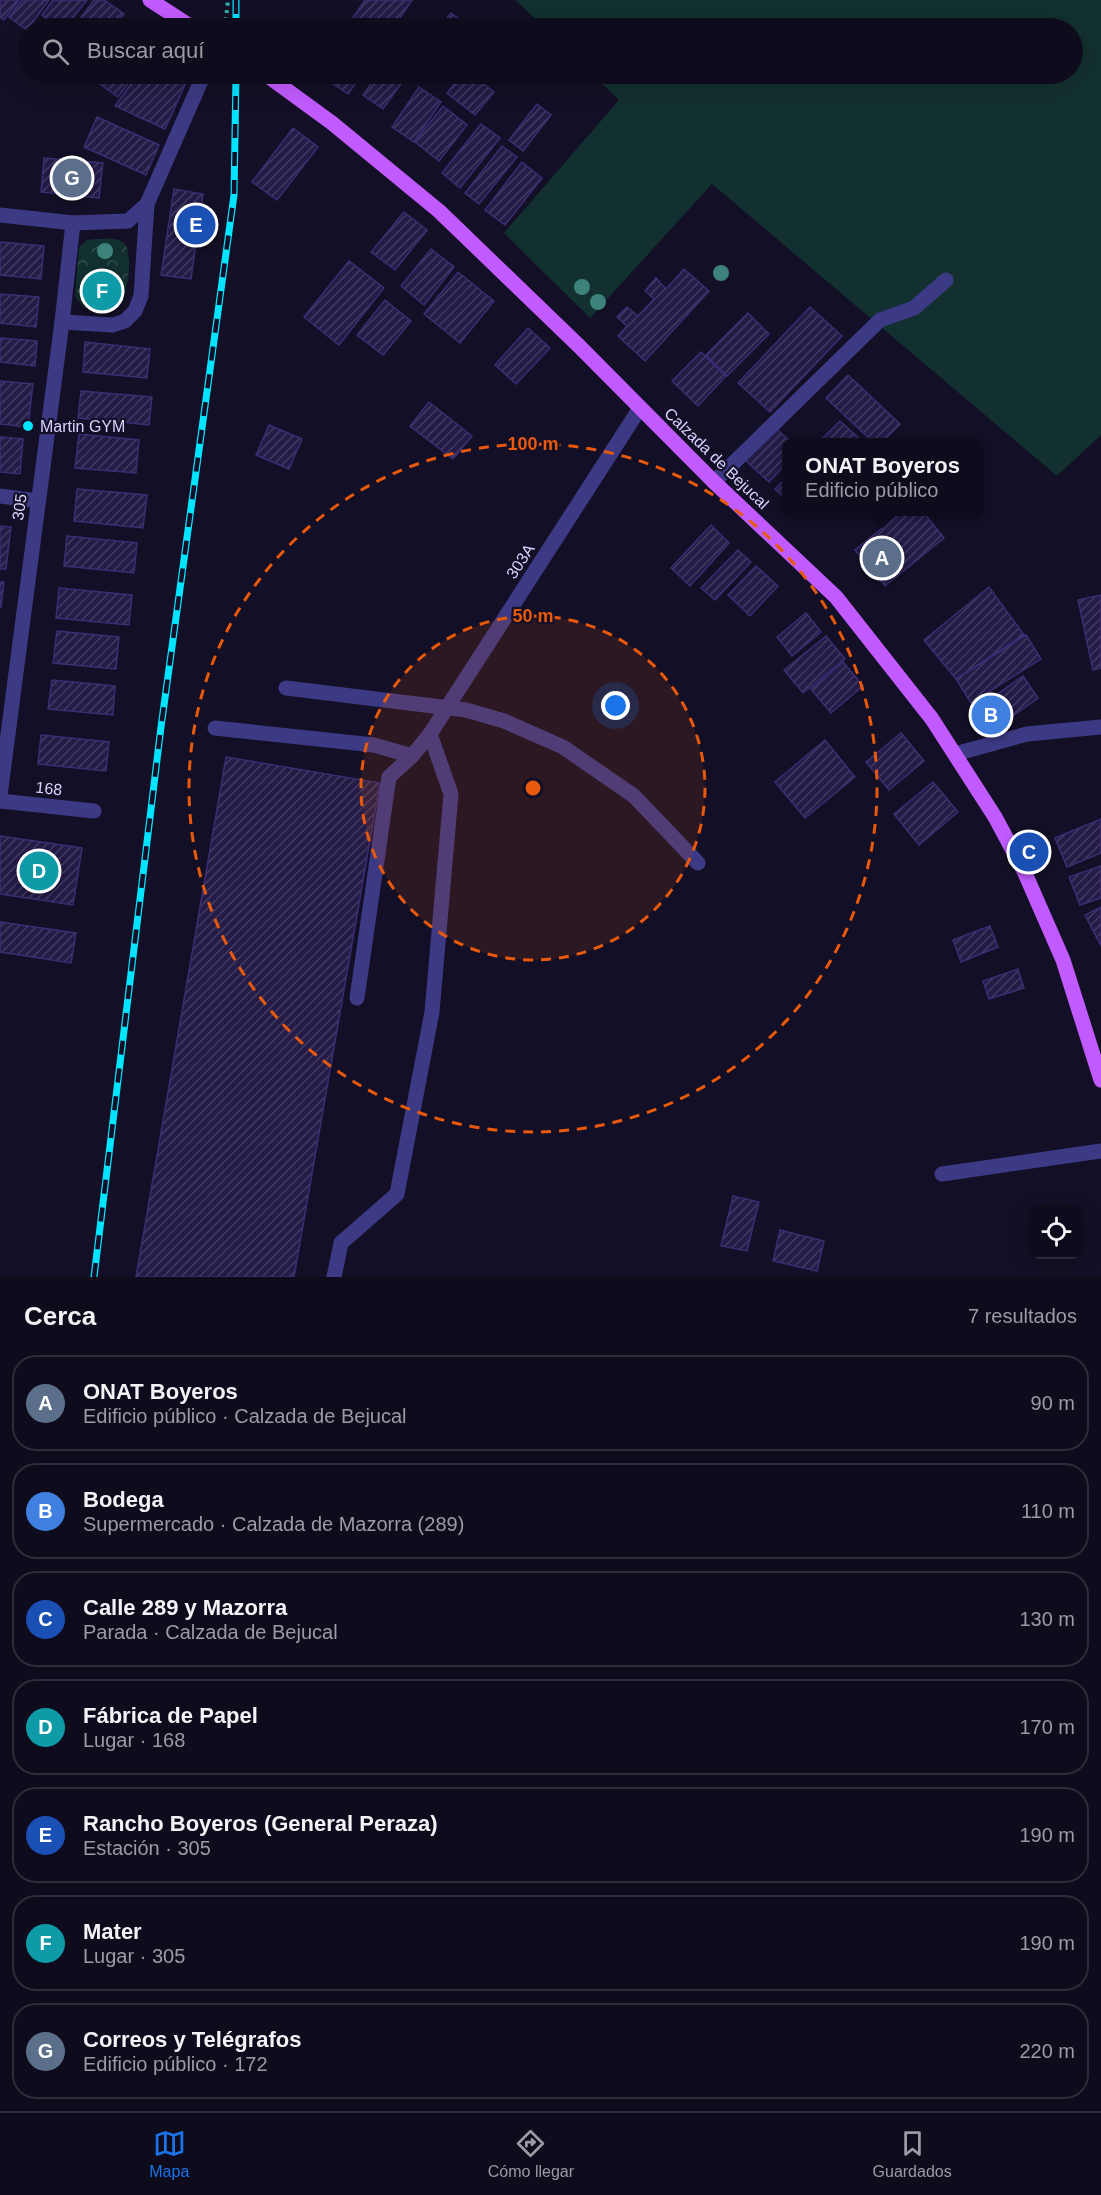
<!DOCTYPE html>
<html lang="es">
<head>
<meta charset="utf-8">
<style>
	body { margin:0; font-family:Helvetica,sans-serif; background:#171425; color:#f1f3f6 }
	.controls { position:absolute; right:18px; bottom:18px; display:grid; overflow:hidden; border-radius:12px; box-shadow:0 6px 24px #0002 }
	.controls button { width:54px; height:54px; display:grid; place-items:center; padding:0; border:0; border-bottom:2px solid #2e2b3b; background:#0e0b1c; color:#f1f3f6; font:30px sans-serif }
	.you { position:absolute; left:616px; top:706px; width:21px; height:21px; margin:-15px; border:4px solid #fff; border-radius:50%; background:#1a73e8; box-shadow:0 0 0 9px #1a73e833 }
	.badge { display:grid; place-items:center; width:39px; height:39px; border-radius:50%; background:#1a73e8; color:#fff; font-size:20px; font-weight:700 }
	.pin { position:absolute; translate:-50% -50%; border:3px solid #fff; box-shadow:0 2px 6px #0006 }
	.popup { position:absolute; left:782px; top:438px; width:201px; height:78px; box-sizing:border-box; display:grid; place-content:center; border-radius:12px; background:#0e0b1c; filter:drop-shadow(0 2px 4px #0005); font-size:20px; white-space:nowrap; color:#9b9ba3 }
	.popup b { font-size:22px; color:#f1f3f6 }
	.popup::after { content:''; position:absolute; left:50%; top:100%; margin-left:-12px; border:12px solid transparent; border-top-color:#0e0b1c }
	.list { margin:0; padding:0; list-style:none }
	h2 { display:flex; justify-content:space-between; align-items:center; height:78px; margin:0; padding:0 24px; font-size:26px }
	h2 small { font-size:20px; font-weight:400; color:#9b9ba3 }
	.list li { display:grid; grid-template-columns:39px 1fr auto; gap:18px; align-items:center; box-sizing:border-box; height:96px; margin:0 12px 12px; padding:0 12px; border:2px solid #2e2b3b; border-radius:24px }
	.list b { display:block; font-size:22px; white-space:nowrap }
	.list p { margin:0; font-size:20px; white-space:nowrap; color:#9b9ba3 }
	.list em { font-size:20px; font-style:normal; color:#9b9ba3 }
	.icon { flex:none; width:33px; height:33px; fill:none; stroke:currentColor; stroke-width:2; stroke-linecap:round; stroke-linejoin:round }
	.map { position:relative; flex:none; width:1101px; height:1277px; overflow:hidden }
	.search { position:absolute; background:#0e0b1c; box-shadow:0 6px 24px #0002; left:18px; right:18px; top:18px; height:66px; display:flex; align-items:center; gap:15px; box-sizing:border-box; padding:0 21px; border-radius:33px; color:#9b9ba3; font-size:22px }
	.sheet { height:834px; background:#0e0b1c }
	nav { display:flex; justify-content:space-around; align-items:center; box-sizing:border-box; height:84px; border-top:2px solid #2e2b3b; background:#0e0b1c; font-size:16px; color:#9b9ba3 }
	nav a { display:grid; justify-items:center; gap:3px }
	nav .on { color:#1a73e8 }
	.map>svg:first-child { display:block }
	.green { fill:#12302f }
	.park { fill:url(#park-crowns) }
	.building { fill:url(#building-hatch); stroke:#3b2d73; stroke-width:1.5 }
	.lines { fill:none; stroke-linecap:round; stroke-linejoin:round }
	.path { stroke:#2fb8b0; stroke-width:4; stroke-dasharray:3 4.5; stroke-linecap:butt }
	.minor { stroke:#3d3a85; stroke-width:15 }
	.major { stroke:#c25bff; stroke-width:15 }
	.rail-casing { stroke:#00e5ff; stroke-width:7 }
	.rail { stroke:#130f26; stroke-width:4.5; stroke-dasharray:14; stroke-linecap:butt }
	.tree { fill:#3d827b }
	.ring { fill:none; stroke:#e8590c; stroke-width:3; stroke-dasharray:10 8 }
	.poi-dot { fill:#00e5ff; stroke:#130f26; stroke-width:2 }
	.labels { text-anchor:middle; stroke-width:4.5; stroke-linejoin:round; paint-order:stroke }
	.poi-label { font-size:16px; fill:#d9d4ff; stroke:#130f26; text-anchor:start }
	.street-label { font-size:16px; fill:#d9d4ff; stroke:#130f26 }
	.centre { fill:#e8590c; stroke:#130f26; stroke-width:3 }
	.ring-label { font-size:18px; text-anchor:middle; font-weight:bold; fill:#e8590c; stroke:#130f26; stroke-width:4.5; stroke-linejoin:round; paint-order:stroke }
</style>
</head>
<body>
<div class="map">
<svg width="1101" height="1277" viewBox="0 0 1101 1277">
	<defs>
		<pattern id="park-crowns" width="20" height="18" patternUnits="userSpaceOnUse" patternTransform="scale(1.5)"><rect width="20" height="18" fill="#12302f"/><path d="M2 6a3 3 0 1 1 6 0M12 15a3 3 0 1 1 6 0" fill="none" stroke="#344d4e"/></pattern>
		<pattern id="building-hatch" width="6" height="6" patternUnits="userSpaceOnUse" patternTransform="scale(1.5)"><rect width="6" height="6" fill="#241b47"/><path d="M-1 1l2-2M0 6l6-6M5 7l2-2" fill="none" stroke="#433b63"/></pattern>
	</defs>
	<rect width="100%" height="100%" fill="#130f26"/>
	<!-- green -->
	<path class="green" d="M 515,0 L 1101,0 L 1101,435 L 1057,476 L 712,184 L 590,318 L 504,233 L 619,100 L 592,74 L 1072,74 L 1072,28 L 545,28 Z"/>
	<!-- park -->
	<path class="park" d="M 96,239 C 105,239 117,237 124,243 C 133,251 129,293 120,302 C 110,311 95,309 83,307 L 75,296 L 79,247 L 87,240 Z"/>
	<!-- building -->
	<g class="building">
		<path d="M 0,0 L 19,0 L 4,20 L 0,17 Z"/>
		<path d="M 22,0 L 49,0 L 27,30 L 9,17 Z"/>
		<path d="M 53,0 L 87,0 L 65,28 L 60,28 L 42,15 Z"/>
		<path d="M 94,0 L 104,0 L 124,14 L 114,28 L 73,28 Z"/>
		<path d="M 365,0 L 412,0 L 393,28 L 346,28 Z"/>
		<path d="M 451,13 L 471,28 L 439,28 Z"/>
		<path d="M 93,74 L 135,74 L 118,97 L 90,77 Z"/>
		<path d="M 138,74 L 190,74 L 165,129 L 115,106 Z"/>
		<path d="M 318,74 L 362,74 L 348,94 Z"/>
		<path d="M 378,74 L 408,74 L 383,109 L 363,95 Z"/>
		<path d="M 462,74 L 471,74 L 494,92 L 475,115 L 447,93 Z"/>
		<path d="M 419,87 L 441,102 L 414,142 L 392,127 Z"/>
		<path d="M 537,104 L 551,115 L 523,151 L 509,140 Z"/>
		<path d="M 443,106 L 467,125 L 439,161 L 415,142 Z"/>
		<path d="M 97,117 L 159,145 L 146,175 L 84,147 Z"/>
		<path d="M 481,124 L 500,138 L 460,188 L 442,173 Z"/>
		<path d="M 293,128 L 318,147 L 277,200 L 252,182 Z"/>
		<path d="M 502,146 L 517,157 L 479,204 L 465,193 Z"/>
		<path d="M 44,158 L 103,163 L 99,198 L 41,192 Z"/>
		<path d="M 522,162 L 542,178 L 505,225 L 485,210 Z"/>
		<path d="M 174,189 L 203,194 L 191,279 L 161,275 Z"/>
		<path d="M 404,212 L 427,230 L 395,270 L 371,252 Z"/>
		<path d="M 0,242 L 44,246 L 41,279 L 0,275 Z"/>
		<path d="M 431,249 L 454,267 L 424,305 L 401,286 Z"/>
		<path d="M 349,261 L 384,288 L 339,345 L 304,317 Z"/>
		<path d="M 684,269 L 709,291 L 645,361 L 618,336 L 627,326 L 617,317 L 627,307 L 638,316 L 654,299 L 645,291 L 656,278 L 666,289 Z"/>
		<path d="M 458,272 L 494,301 L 460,343 L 424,314 Z"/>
		<path d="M 0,294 L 39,297 L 36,327 L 0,323 Z"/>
		<path d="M 385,300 L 411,321 L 383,355 L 357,335 Z"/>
		<path d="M 810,307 L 842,336 L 770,412 L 738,383 Z"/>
		<path d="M 748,313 L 769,334 L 727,376 L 706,355 Z"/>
		<path d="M 528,328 L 550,348 L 516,384 L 495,365 Z"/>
		<path d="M 0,338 L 37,341 L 35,366 L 0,362 Z"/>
		<path d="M 85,342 L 150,349 L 147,378 L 83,372 Z"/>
		<path d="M 701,352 L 726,376 L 698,406 L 672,381 Z"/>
		<path d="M 848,375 L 900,424 L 882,442 L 873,442 L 826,398 Z"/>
		<path d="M 0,381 L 33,384 L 28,427 L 0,424 Z"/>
		<path d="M 81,391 L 152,397 L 149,425 L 78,418 Z"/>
		<path d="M 429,402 L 472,436 L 453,459 L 410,426 Z"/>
		<path d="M 840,421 L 863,442 L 819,442 Z"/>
		<path d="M 269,425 L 302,439 L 289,469 L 256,455 Z"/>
		<path d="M 774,427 L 791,442 L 786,442 L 786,464 L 769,482 L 744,459 Z"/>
		<path d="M 79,434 L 139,440 L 136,473 L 75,468 Z"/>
		<path d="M 0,437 L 23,439 L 20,474 L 0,472 Z"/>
		<path d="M 786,478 L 786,499 L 775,489 Z"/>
		<path d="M 77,489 L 147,495 L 143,528 L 74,521 Z"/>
		<path d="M 902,512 L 923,512 L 944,538 L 885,586 L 855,550 Z"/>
		<path d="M 711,525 L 729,543 L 690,586 L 671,568 Z"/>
		<path d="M 0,526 L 11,527 L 6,569 L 0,569 Z"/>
		<path d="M 67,536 L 137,543 L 134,573 L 64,566 Z"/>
		<path d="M 738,550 L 751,562 L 715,600 L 701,588 Z"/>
		<path d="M 756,566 L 778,586 L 750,616 L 728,595 Z"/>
		<path d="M 0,582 L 4,582 L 1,607 L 0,607 Z"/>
		<path d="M 989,587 L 1024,635 L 956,679 L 924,640 Z"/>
		<path d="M 59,588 L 132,595 L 129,625 L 56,618 Z"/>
		<path d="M 1101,595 L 1101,668 L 1093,670 L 1078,600 Z"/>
		<path d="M 806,613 L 821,632 L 792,656 L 777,637 Z"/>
		<path d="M 57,631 L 119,637 L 116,669 L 53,663 Z"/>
		<path d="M 1026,635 L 1041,659 L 971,703 L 956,679 Z"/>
		<path d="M 826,636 L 845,659 L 803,693 L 784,670 Z"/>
		<path d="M 843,662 L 863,686 L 831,713 L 811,689 Z"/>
		<path d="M 1023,676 L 1038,698 L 997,727 L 982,705 Z"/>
		<path d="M 52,680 L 115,686 L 113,715 L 48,709 Z"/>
		<path d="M 901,733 L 924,761 L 889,790 L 866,762 Z"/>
		<path d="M 41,735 L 109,742 L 106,771 L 38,764 Z"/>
		<path d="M 825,740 L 855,777 L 805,818 L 775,782 Z"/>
		<path d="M 226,757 L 380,783 L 294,1277 L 136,1277 Z"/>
		<path d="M 933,782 L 958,812 L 919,845 L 894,814 Z"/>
		<path d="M 1101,819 L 1101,853 L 1067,867 L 1055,838 Z"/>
		<path d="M 0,836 L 82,848 L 73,905 L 0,894 Z"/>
		<path d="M 1101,866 L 1101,898 L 1080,905 L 1069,877 Z"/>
		<path d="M 1101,907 L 1101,946 L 1085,915 Z"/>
		<path d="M 0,922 L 76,933 L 71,963 L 0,952 Z"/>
		<path d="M 990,926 L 998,947 L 961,962 L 953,940 Z"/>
		<path d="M 1018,969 L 1024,988 L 989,999 L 983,981 Z"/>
		<path d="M 733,1196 L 759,1202 L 747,1251 L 721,1246 Z"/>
		<path d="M 780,1230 L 824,1241 L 817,1271 L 773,1261 Z"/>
	</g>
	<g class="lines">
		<!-- path -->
		<path class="path" d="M 225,28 L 228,0"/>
		<!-- minor -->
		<g class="minor">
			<path d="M 0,215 L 73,223 L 128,221 L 147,204"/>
			<path d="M 62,322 L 113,325 L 125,321 L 135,311 L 141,296 L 147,204 L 204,74"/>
			<path d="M 714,482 L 880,320 L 914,308 L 946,280"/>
			<path d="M 0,496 L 38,501"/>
			<path d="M 286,688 L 466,710 L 504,721 L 563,747 L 634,796 L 698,863"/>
			<path d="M 215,728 L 374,745 L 412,756"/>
			<path d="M 955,754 L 1027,734 L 1101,727"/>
			<path d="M 0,795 L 62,322 L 73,223"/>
			<path d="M 0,801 L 94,811"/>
			<path d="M 357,998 L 389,777 L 412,756 L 430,734 L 640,408"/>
			<path d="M 942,1174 L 1101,1151"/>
			<path d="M 334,1277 L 341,1243 L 397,1194 L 432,1012 L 451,794 L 430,734"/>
		</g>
		<!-- major -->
		<g class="major">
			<path d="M 150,0 L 193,28"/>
			<path d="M 265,74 L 332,123 L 439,211 L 579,346 L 714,482 L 836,597 L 932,719 L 995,817 L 1024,871 L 1063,960 L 1101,1080"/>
		</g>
		<!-- rail casing -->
		<g class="rail-casing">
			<g id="rail">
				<path d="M 236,0 L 236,28"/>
				<path d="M 94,1277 L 161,727 L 234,195 L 236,74"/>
			</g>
		</g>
		<!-- rail -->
		<use href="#rail" class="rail"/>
	</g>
	<!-- trees -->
	<g class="tree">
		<circle cx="105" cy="251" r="8"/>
		<circle cx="721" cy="273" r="8"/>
		<circle cx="582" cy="287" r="8"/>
		<circle cx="598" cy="302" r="8"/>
	</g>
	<!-- distance rings -->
	<circle cx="533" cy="788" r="172" fill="#e8590c" fill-opacity=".12"/>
	<g class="ring">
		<circle cx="533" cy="788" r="172"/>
		<circle cx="533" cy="788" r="344"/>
	</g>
	<!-- markers -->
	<circle class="poi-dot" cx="28" cy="426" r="6"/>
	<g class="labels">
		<!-- poi labels -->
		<g class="poi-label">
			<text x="40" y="432">Martin GYM</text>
		</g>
		<!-- street labels -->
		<g class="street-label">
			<text transform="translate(717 458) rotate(44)" y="6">Calzada de Bejucal</text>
			<text transform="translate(19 507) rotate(-82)" y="6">305</text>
			<text transform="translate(520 561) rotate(-57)" y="6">303A</text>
			<text transform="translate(49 788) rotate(6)" y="6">168</text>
		</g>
	</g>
	<circle cx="533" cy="788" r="9" class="centre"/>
	<g class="ring-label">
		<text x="533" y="450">100 m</text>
		<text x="533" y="622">50 m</text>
	</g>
</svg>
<div class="controls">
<button><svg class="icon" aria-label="locate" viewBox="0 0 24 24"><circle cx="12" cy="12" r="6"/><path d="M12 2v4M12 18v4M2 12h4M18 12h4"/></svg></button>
</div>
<div class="you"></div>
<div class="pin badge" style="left:882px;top:558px;background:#5c6f8a">A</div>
<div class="popup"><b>ONAT Boyeros</b>Edificio público</div>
<div class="pin badge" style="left:991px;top:715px;background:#3f7fe0">B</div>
<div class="pin badge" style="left:1029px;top:852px;background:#1a4fb4">C</div>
<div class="pin badge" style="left:39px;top:871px;background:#0f9aa8">D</div>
<div class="pin badge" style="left:196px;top:225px;background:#1a4fb4">E</div>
<div class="pin badge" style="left:102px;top:291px;background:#0f9aa8">F</div>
<div class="pin badge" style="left:72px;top:178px;background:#5c6f8a">G</div>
<div class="search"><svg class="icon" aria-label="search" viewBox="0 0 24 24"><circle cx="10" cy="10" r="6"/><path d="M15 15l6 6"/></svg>Buscar aquí</div>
</div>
<section class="sheet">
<h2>Cerca<small>7 resultados</small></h2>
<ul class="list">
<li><span class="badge" style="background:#5c6f8a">A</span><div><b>ONAT Boyeros</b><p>Edificio público · Calzada de Bejucal</p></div><em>90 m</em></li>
<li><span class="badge" style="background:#3f7fe0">B</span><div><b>Bodega</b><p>Supermercado · Calzada de Mazorra (289)</p></div><em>110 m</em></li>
<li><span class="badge" style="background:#1a4fb4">C</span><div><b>Calle 289 y Mazorra</b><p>Parada · Calzada de Bejucal</p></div><em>130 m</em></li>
<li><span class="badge" style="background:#0f9aa8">D</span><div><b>Fábrica de Papel</b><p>Lugar · 168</p></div><em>170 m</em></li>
<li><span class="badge" style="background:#1a4fb4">E</span><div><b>Rancho Boyeros (General Peraza)</b><p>Estación · 305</p></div><em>190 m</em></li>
<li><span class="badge" style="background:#0f9aa8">F</span><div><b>Mater</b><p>Lugar · 305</p></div><em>190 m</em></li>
<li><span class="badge" style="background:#5c6f8a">G</span><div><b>Correos y Telégrafos</b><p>Edificio público · 172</p></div><em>220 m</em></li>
</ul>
</section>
<nav>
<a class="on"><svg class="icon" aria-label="map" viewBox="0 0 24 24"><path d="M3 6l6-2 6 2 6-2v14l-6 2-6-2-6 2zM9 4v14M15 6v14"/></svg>Mapa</a>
<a><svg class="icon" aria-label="directions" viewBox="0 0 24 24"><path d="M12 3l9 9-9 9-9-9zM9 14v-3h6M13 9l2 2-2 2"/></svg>Cómo llegar</a>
<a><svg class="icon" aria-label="saved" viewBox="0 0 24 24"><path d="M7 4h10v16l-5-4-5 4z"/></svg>Guardados</a>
</nav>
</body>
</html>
